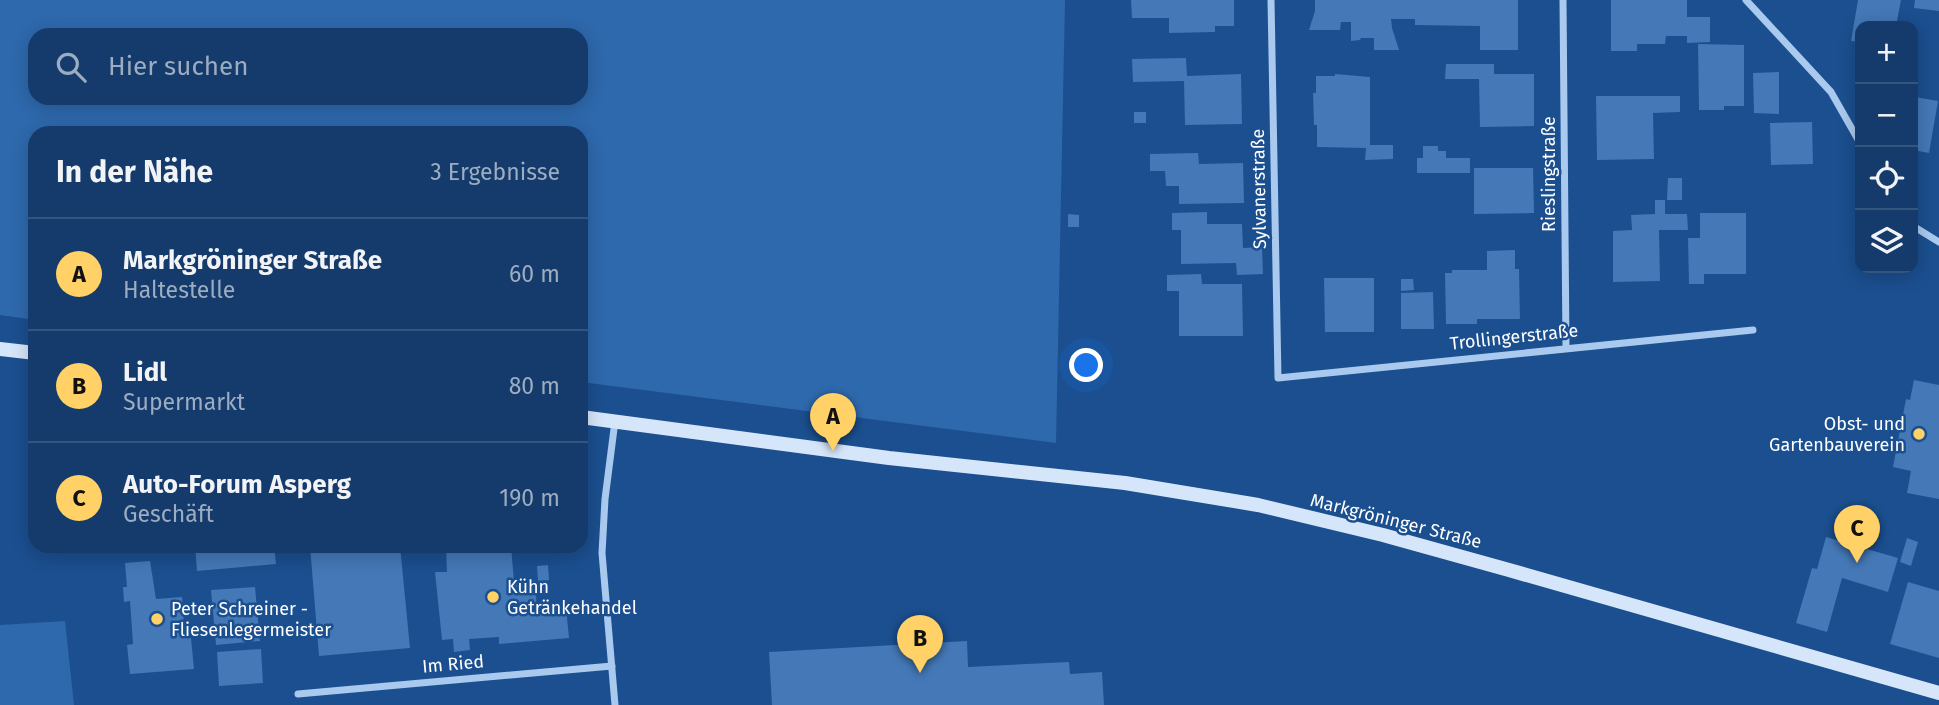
<!DOCTYPE html>
<html lang="de">
<head>
<meta charset="utf-8">
<style>
	body { margin:0; font-family:"Fira Sans",sans-serif; background:#1d4271; color:#f1f3f6 }
	.controls { position:absolute; right:21px; top:21px; display:grid; overflow:hidden; border-radius:14px; box-shadow:0 4px 18px #0003 }
	.controls button { width:63px; height:63px; display:grid; place-items:center; padding:0; border:0; border-bottom:2px solid #33557e; background:#143b6b; color:#f1f3f6; font:35px sans-serif }
	.you { position:absolute; left:1087px; top:366px; width:24px; height:24px; margin:-18px; border:5px solid #fff; border-radius:50%; background:#1a73e8; box-shadow:0 0 0 10px #1a73e833 }
	.badge { display:grid; place-items:center; width:46px; height:46px; border-radius:50%; background:#ffd166; color:#111; font-size:23px; font-weight:700 }
	.pin { position:absolute; translate:-50% -58px; filter:drop-shadow(0 2px 4px #0008) }
	.pin::after { content:''; position:absolute; top:37px; width:24px; height:21px; background:inherit; clip-path:polygon(0 0,100% 0,50% 100%) }
	.list { margin:0; padding:0; list-style:none }
	h2 { display:flex; justify-content:space-between; align-items:center; height:91px; margin:0; padding:0 28px; font-size:30px }
	h2 small { font-size:23px; font-weight:400; color:#9dadc1 }
	.list li { display:grid; grid-template-columns:46px 1fr auto; gap:21px; align-items:center; box-sizing:border-box; height:112px; padding:0 28px; border-top:2px solid #33557e }
	.list b { display:block; font-size:26px; white-space:nowrap }
	.list p { margin:0; font-size:23px; white-space:nowrap; color:#9dadc1 }
	.list em { font-size:23px; font-style:normal; color:#9dadc1 }
	.icon { flex:none; width:38px; height:38px; fill:none; stroke:currentColor; stroke-width:2; stroke-linecap:round; stroke-linejoin:round }
	.map { position:relative; flex:none; width:1939px; height:705px; overflow:hidden }
	.search { position:absolute; background:#143b6b; box-shadow:0 4px 18px #0003; left:28px; top:28px; width:560px; height:77px; display:flex; align-items:center; gap:18px; box-sizing:border-box; padding:0 24px; border-radius:21px; color:#9dadc1; font-size:26px }
	.panel { position:absolute; background:#143b6b; box-shadow:0 4px 18px #0003; left:28px; top:126px; width:560px; height:427px; border-radius:21px }
	.map>svg:first-child { display:block }
	.green { fill:#2e69ad; fill-rule:evenodd }
	.building { fill:#4478b7 }
	.lines { fill:none; stroke-linecap:round; stroke-linejoin:round }
	.street { stroke:#a9c9ee; stroke-width:7 }
	.secondary { stroke:#d6e6fa; stroke-width:14 }
	.poi-dot { fill:#ffd166; stroke:#1b4f8f; stroke-width:2.5 }
	.labels { text-anchor:middle; stroke-width:5; stroke-linejoin:round; paint-order:stroke }
	.street-label { font-size:18px; fill:#fff; stroke:#1b4f8f }
	.poi-label { font-size:18px; fill:#fff; stroke:#1b4f8f; text-anchor:start }
</style>
</head>
<body>
<div class="map">
<svg width="1939" height="705" viewBox="0 0 1939 705">
	<rect width="100%" height="100%" fill="#1b4f8f"/>
	<!-- green -->
	<g class="green">
		<path d="M 0,0 L 1065,0 L 1056,443 L 581,382 L 581,133 L 35,133 L 35,320 L 0,315 ZM 35,35 L 581,35 L 581,98 L 35,98 Z"/>
		<path d="M 65,621 L 74,705 L 0,705 L 0,625 Z"/>
	</g>
	<!-- building -->
	<g class="building">
		<path d="M 1131,0 L 1234,0 L 1234,26 L 1215,26 L 1215,32 L 1169,33 L 1169,18 L 1132,18 Z"/>
		<path d="M 1315,0 L 1518,0 L 1518,50 L 1480,50 L 1480,26 L 1415,25 L 1415,19 L 1391,19 L 1392,28 L 1399,50 L 1374,50 L 1374,38 L 1361,38 L 1360,40 L 1351,41 L 1351,22 L 1341,22 L 1340,30 L 1309,30 L 1315,11 Z"/>
		<path d="M 1611,0 L 1687,0 L 1687,17 L 1710,17 L 1710,42 L 1687,43 L 1687,36 L 1666,36 L 1665,44 L 1637,44 L 1637,51 L 1611,51 Z"/>
		<path d="M 1858,0 L 1901,0 L 1896,26 L 1860,26 L 1860,42 L 1851,41 Z"/>
		<path d="M 1915,0 L 1939,0 L 1939,11 L 1914,8 Z"/>
		<path d="M 1698,44 L 1744,45 L 1744,106 L 1724,106 L 1724,110 L 1699,110 Z"/>
		<path d="M 1186,58 L 1187,76 L 1241,74 L 1242,124 L 1185,125 L 1184,81 L 1133,82 L 1132,59 Z"/>
		<path d="M 1446,64 L 1494,64 L 1494,74 L 1534,74 L 1534,126 L 1480,127 L 1479,79 L 1445,79 Z"/>
		<path d="M 1779,72 L 1779,114 L 1754,113 L 1753,73 Z"/>
		<path d="M 1335,74 L 1370,77 L 1370,145 L 1393,145 L 1393,159 L 1365,160 L 1366,148 L 1317,147 L 1317,125 L 1314,125 L 1313,93 L 1316,93 L 1316,76 L 1335,76 Z"/>
		<path d="M 1596,96 L 1680,96 L 1680,112 L 1653,113 L 1654,159 L 1597,160 Z"/>
		<path d="M 1915,97 L 1938,101 L 1929,153 L 1913,150 Z"/>
		<rect x="1134" y="112" width="12" height="11"/>
		<path d="M 1812,122 L 1813,164 L 1771,165 L 1770,123 Z"/>
		<path d="M 1423,146 L 1438,146 L 1438,151 L 1446,151 L 1446,158 L 1470,158 L 1470,173 L 1417,173 L 1417,158 L 1423,158 Z"/>
		<path d="M 1198,153 L 1199,164 L 1243,163 L 1244,203 L 1179,204 L 1179,186 L 1166,186 L 1165,171 L 1150,171 L 1150,154 Z"/>
		<path d="M 1474,168 L 1533,168 L 1534,213 L 1474,214 Z"/>
		<path d="M 1668,178 L 1682,178 L 1682,200 L 1667,200 Z"/>
		<path d="M 1655,200 L 1665,200 L 1665,214 L 1687,214 L 1688,230 L 1659,230 L 1660,281 L 1613,282 L 1613,231 L 1632,230 L 1631,215 L 1655,214 Z"/>
		<path d="M 1207,212 L 1207,224 L 1242,224 L 1243,248 L 1262,247 L 1263,274 L 1237,275 L 1236,263 L 1181,264 L 1181,230 L 1172,230 L 1172,213 Z"/>
		<path d="M 1700,213 L 1746,213 L 1746,274 L 1704,274 L 1704,284 L 1689,284 L 1688,238 L 1700,238 Z"/>
		<path d="M 1068,214 L 1079,215 L 1079,227 L 1068,227 Z"/>
		<path d="M 1515,250 L 1515,269 L 1519,269 L 1520,319 L 1477,319 L 1477,324 L 1446,324 L 1445,273 L 1452,273 L 1452,270 L 1487,270 L 1487,251 Z"/>
		<path d="M 1201,274 L 1202,284 L 1242,284 L 1243,336 L 1179,336 L 1179,291 L 1167,291 L 1167,275 Z"/>
		<path d="M 1324,278 L 1374,278 L 1374,332 L 1325,332 Z"/>
		<path d="M 1401,279 L 1413,279 L 1414,290 L 1401,291 Z"/>
		<path d="M 1433,292 L 1434,329 L 1401,329 L 1401,293 Z"/>
		<path d="M 1914,380 L 1939,385 L 1939,499 L 1907,493 L 1911,471 L 1893,467 L 1906,399 L 1910,400 Z"/>
		<path d="M 1826,537 L 1898,558 L 1888,592 L 1842,578 L 1827,632 L 1796,623 L 1812,568 L 1817,569 Z"/>
		<path d="M 1907,538 L 1918,542 L 1911,566 L 1900,562 Z"/>
		<path d="M 195,546 L 274,546 L 276,564 L 197,571 Z"/>
		<path d="M 310,546 L 400,546 L 410,648 L 319,656 Z"/>
		<path d="M 446,546 L 511,546 L 514,582 L 535,580 L 537,611 L 566,608 L 569,638 L 499,644 L 499,637 L 469,639 L 470,650 L 454,652 L 453,639 L 442,640 L 435,572 L 447,572 Z"/>
		<path d="M 150,561 L 156,599 L 182,597 L 185,638 L 191,638 L 194,669 L 130,674 L 127,645 L 133,644 L 130,601 L 124,602 L 123,587 L 127,587 L 125,563 Z"/>
		<path d="M 548,565 L 549,580 L 538,581 L 537,566 Z"/>
		<path d="M 1908,582 L 1939,591 L 1939,658 L 1890,644 Z"/>
		<path d="M 255,587 L 260,641 L 216,645 L 211,590 Z"/>
		<path d="M 967,641 L 968,667 L 1069,662 L 1070,674 L 1102,672 L 1104,705 L 772,705 L 769,652 Z"/>
		<path d="M 261,649 L 263,683 L 219,686 L 217,652 Z"/>
	</g>
	<g class="lines">
		<!-- street -->
		<g class="street">
			<path d="M 1271,0 L 1278,378 L 1753,330"/>
			<path d="M 1563,0 L 1566,348"/>
			<path d="M 1746,0 L 1831,92 L 1860,143"/>
			<path d="M 1913,226 L 1939,242"/>
			<path d="M 298,694 L 612,666"/>
			<path d="M 615,705 L 602,553 L 605,499 L 615,421"/>
		</g>
		<!-- secondary -->
		<g class="secondary">
			<path d="M 0,349 L 35,353"/>
			<path d="M 581,417 L 889,458 L 1125,483 L 1258,505 L 1383,535 L 1509,570 L 1939,693"/>
		</g>
	</g>
	<!-- markers -->
	<g class="poi-dot">
		<circle cx="1919" cy="434" r="7"/>
		<circle cx="493" cy="597" r="7"/>
		<circle cx="157" cy="619" r="7"/>
	</g>
	<g class="labels">
		<!-- street labels -->
		<g class="street-label">
			<text transform="translate(1549 174) rotate(-90)" y="6">Rieslingstraße</text>
			<text transform="translate(1259 189) rotate(-91)" y="6">Sylvanerstraße</text>
			<text transform="translate(1514 337) rotate(-6)" y="6">Trollingerstraße</text>
			<text transform="translate(1396 521) rotate(14)" y="6">Markgröninger Straße</text>
			<text transform="translate(453 664) rotate(-5)" y="6">Im Ried</text>
		</g>
		<!-- poi labels -->
		<g class="poi-label">
			<text x="1905" y="430" text-anchor="end">Obst- und<tspan x="1905" dy="21">Gartenbauverein</tspan></text>
			<text x="507" y="593">Kühn<tspan x="507" dy="21">Getränkehandel</tspan></text>
			<text x="171" y="615">Peter Schreiner -<tspan x="171" dy="21">Fliesenlegermeister</tspan></text>
		</g>
	</g>
</svg>
<div class="controls">
<button>+</button>
<button>−</button>
<button><svg class="icon" aria-label="locate" viewBox="0 0 24 24"><circle cx="12" cy="12" r="6"/><path d="M12 2v4M12 18v4M2 12h4M18 12h4"/></svg></button>
<button><svg class="icon" aria-label="layers" viewBox="0 0 24 24"><path d="M12 4l9 5-9 5-9-5zM3 14l9 5 9-5"/></svg></button>
</div>
<div class="you"></div>
<div class="pin badge" style="left:833px;top:451px">A</div>
<div class="pin badge" style="left:920px;top:673px">B</div>
<div class="pin badge" style="left:1857px;top:563px">C</div>
<div class="search"><svg class="icon" aria-label="search" viewBox="0 0 24 24"><circle cx="10" cy="10" r="6"/><path d="M15 15l6 6"/></svg>Hier suchen</div>
<section class="panel">
<h2>In der Nähe<small>3 Ergebnisse</small></h2>
<ul class="list">
<li><span class="badge">A</span><div><b>Markgröninger Straße</b><p>Haltestelle</p></div><em>60 m</em></li>
<li><span class="badge">B</span><div><b>Lidl</b><p>Supermarkt</p></div><em>80 m</em></li>
<li><span class="badge">C</span><div><b>Auto-Forum Asperg</b><p>Geschäft</p></div><em>190 m</em></li>
</ul>
</section>
</div>
</body>
</html>
